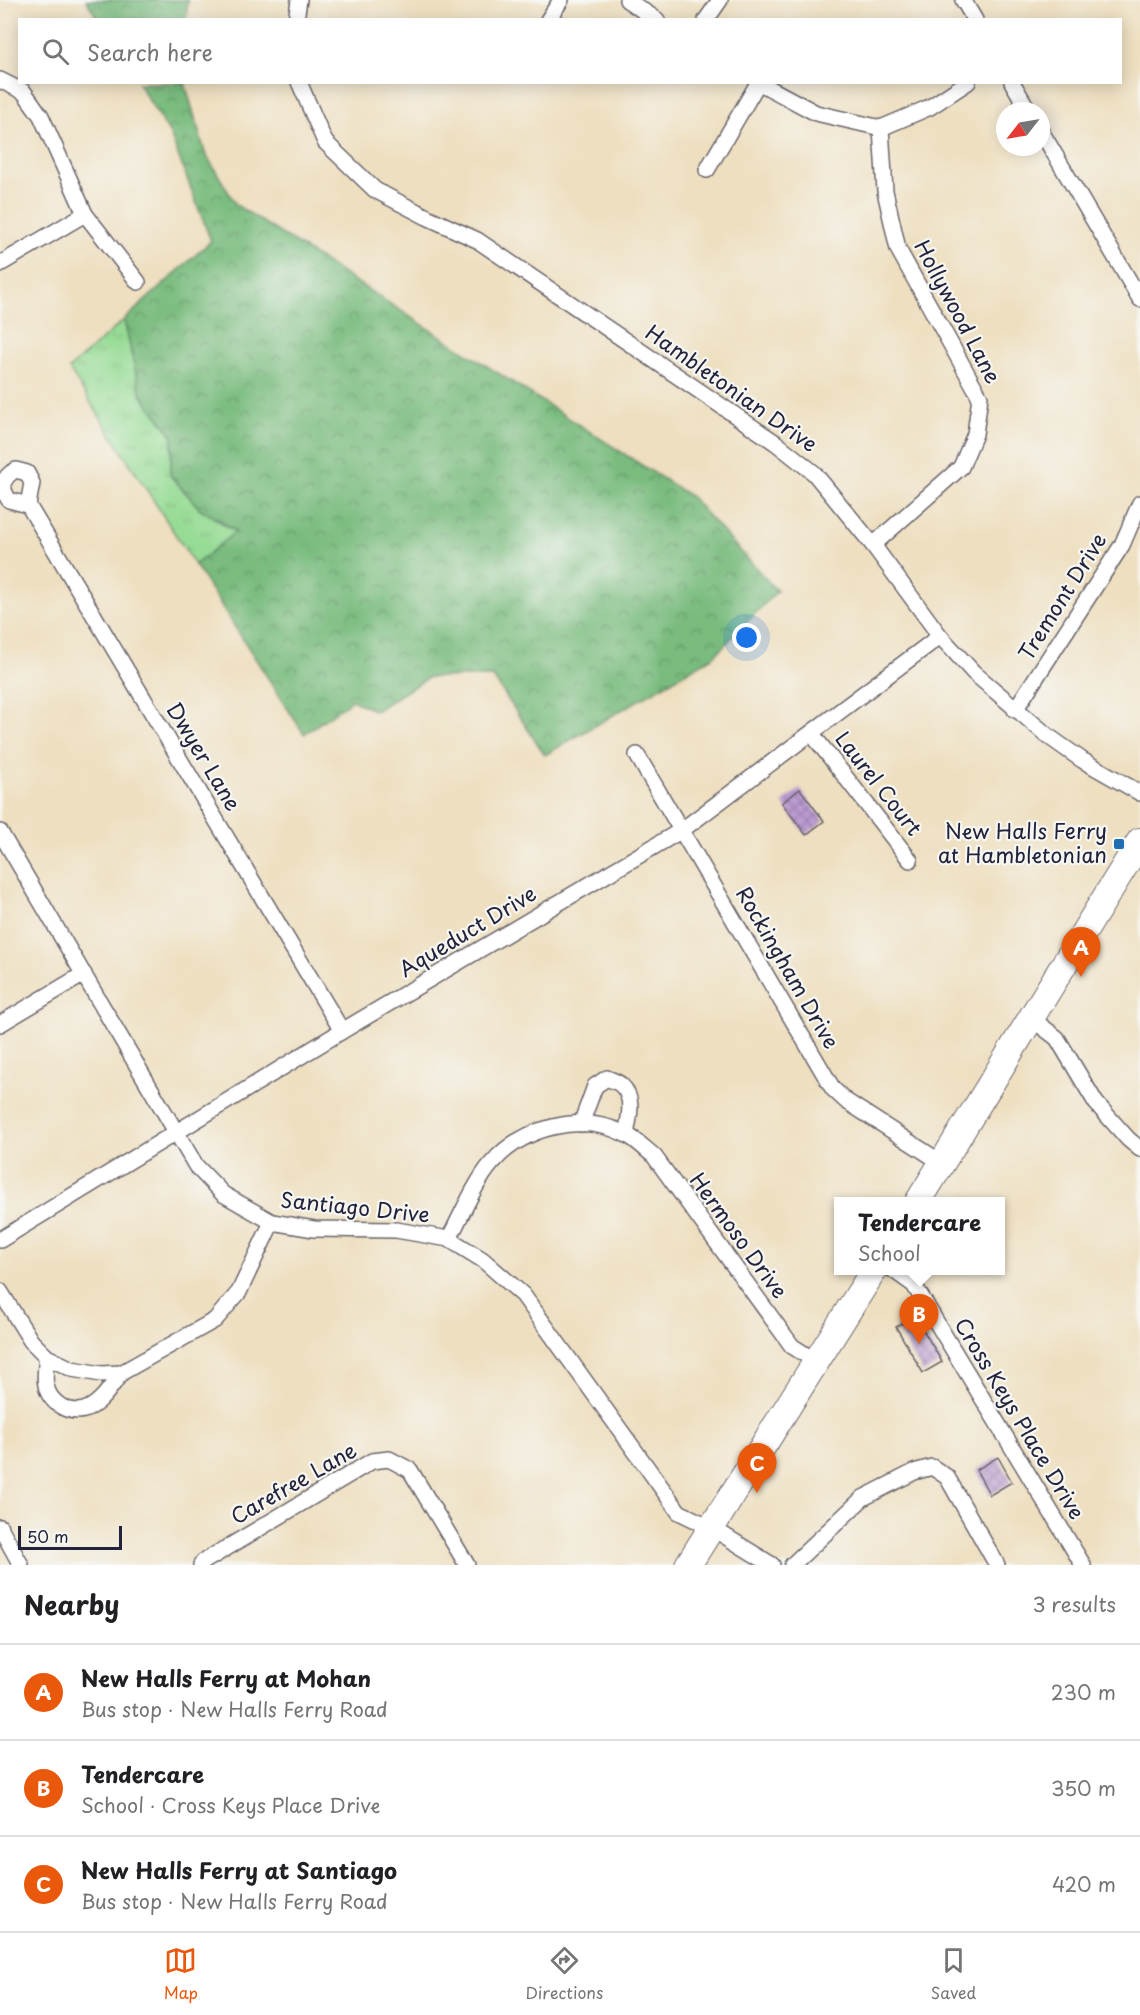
<!DOCTYPE html>
<html lang="en">
<head>
<meta charset="utf-8">
<style>
	body { margin:0; font-family:"Playpen Sans",sans-serif; background:#f2f2f2; color:#202124 }
	.compass { position:absolute; left:996px; top:102px; width:54px; height:54px; border-radius:50%; background:#fff; box-shadow:0 3px 15px #0003; rotate:239deg }
	.scale { position:absolute; left:18px; bottom:15px; width:104px; box-sizing:border-box; padding-left:6px; border:3px solid #22223b; border-top:0; font-size:16px; line-height:21px; white-space:nowrap; color:#22223b; -webkit-text-stroke:4px #f6f6f2; paint-order:stroke }
	.you { position:absolute; left:747px; top:638px; width:21px; height:21px; margin:-15px; border:4px solid #fff; border-radius:50%; background:#1a73e8; box-shadow:0 0 0 9px #1a73e833 }
	.badge { display:grid; place-items:center; width:39px; height:39px; border-radius:50%; background:#ea580c; color:#fff; font-size:20px; font-weight:700 }
	.pin { position:absolute; translate:-50% -50px; filter:drop-shadow(0 2px 3px #0008) }
	.pin::after { content:''; position:absolute; top:32px; width:21px; height:18px; background:inherit; clip-path:polygon(0 0,100% 0,50% 100%) }
	.popup { position:absolute; left:834px; top:1197px; width:171px; height:78px; box-sizing:border-box; display:grid; place-content:center; border-radius:0px; background:#fff; filter:drop-shadow(0 2px 4px #0005); font-size:20px; white-space:nowrap; color:#757577 }
	.popup b { font-size:22px; color:#202124 }
	.popup::after { content:''; position:absolute; left:50%; top:100%; margin-left:-12px; border:12px solid transparent; border-top-color:#fff }
	.list { margin:0; padding:0; list-style:none }
	h2 { display:flex; justify-content:space-between; align-items:center; height:78px; margin:0; padding:0 24px; font-size:26px }
	h2 small { font-size:20px; font-weight:400; color:#757577 }
	.list li { display:grid; grid-template-columns:39px 1fr auto; gap:18px; align-items:center; box-sizing:border-box; height:96px; padding:0 24px; border-top:2px solid #e0e0e0 }
	.list b { display:block; font-size:22px; white-space:nowrap }
	.list p { margin:0; font-size:20px; white-space:nowrap; color:#757577 }
	.list em { font-size:20px; font-style:normal; color:#757577 }
	.icon { flex:none; width:33px; height:33px; fill:none; stroke:currentColor; stroke-width:2; stroke-linecap:round; stroke-linejoin:round }
	.map { position:relative; flex:none; width:1140px; height:1565px; overflow:hidden }
	.search { position:absolute; background:#fff; box-shadow:0 3px 15px #0003; left:18px; right:18px; top:18px; height:66px; display:flex; align-items:center; gap:15px; box-sizing:border-box; padding:0 21px; border-radius:0px; color:#757577; font-size:22px }
	.sheet { height:366px; background:#fff }
	nav { display:flex; justify-content:space-around; align-items:center; box-sizing:border-box; height:84px; border-top:2px solid #e0e0e0; background:#fff; font-size:16px; color:#757577 }
	nav a { display:grid; justify-items:center; gap:3px }
	nav .on { color:#ea580c }
	.map>svg:first-child { display:block }
	.grass { fill:url(#grass-tufts); stroke:#5c7f68; stroke-width:1.5 }
	.forest { fill:url(#forest-crowns); stroke:#4e6f5c; stroke-width:1.5 }
	.building { fill:url(#building-cross-hatch) }
	.lines { fill:none; stroke-linecap:round; stroke-linejoin:round }
	.street-casing { stroke:#69646a; stroke-width:18 }
	.primary-casing { stroke:#69646a; stroke-width:28 }
	.street { stroke:#fff; stroke-width:15 }
	.primary { stroke:#fff; stroke-width:26 }
	.poi-dot { fill:#1f6fb2; stroke:#f6f6f2; stroke-width:2 }
	.labels { text-anchor:middle; stroke-width:4.5; stroke-linejoin:round; paint-order:stroke }
	.street-label { font-size:21px; fill:#22223b; stroke:#f6f6f2 }
	.poi-label { font-size:21px; fill:#22223b; stroke:#f6f6f2; text-anchor:end }
</style>
</head>
<body>
<div class="map">
<svg width="1140" height="1565" viewBox="0 0 1140 1565">
	<defs>
		<pattern id="grass-tufts" width="24" height="20" patternUnits="userSpaceOnUse" patternTransform="scale(1.5)"><rect width="24" height="20" fill="#97dc95"/><path d="M3 7l-1-3M5 7V3M7 7l1-3M15 17l-1-3M17 17v-4M19 17l1-3" fill="none" stroke="#82bc81"/></pattern>
		<pattern id="forest-crowns" width="20" height="18" patternUnits="userSpaceOnUse" patternTransform="scale(1.5)"><rect width="20" height="18" fill="#79bc7e"/><path d="M2 6a3 3 0 1 1 6 0M12 15a3 3 0 1 1 6 0" fill="none" stroke="#639868"/></pattern>
		<pattern id="building-cross-hatch" width="8" height="8" patternUnits="userSpaceOnUse" patternTransform="scale(1.5)"><rect width="8" height="8" fill="#bc9cd1"/><path d="M0 0l8 8M0 8l8-8" fill="none" stroke="#987fab"/></pattern>
	</defs>
	<rect width="100%" height="100%" fill="#f6f6f2"/>
	<filter id="ink" filterUnits="userSpaceOnUse"><feTurbulence type="fractalNoise" baseFrequency=".0167" numOctaves="2"/><feDisplacementMap in="SourceGraphic" scale="12" xChannelSelector="R" yChannelSelector="G"/><feConvolveMatrix kernelMatrix="1 2 1 2 8 2 1 2 1" color-interpolation-filters="sRGB"/></filter>
	<filter id="wash" filterUnits="userSpaceOnUse"><feTurbulence type="fractalNoise" baseFrequency=".008" numOctaves="4" result="noise"/><feDisplacementMap in="SourceGraphic" scale="24" xChannelSelector="R" yChannelSelector="G"/><feGaussianBlur stdDeviation="1.35" result="paint"/><feColorMatrix in="noise" values="0 0 0 0 0 0 0 0 0 0 0 0 0 0 0 0 0 1.4 0 .05"/><feComposite in="paint" operator="in"/></filter>
	<g filter="url(#wash)">
		<rect width="100%" height="100%" fill="#eedfc0"/>
		<!-- grass -->
		<path class="grass" d="M 124,320 L 141,395 L 173,436 L 170,475 L 199,508 L 236,532 L 195,565 L 69,369 Z"/>
		<!-- forest -->
		<g class="forest">
			<path d="M 86,0 L 188,0 L 186,19 L 98,19 Z"/>
			<path d="M 138,83 L 185,83 L 205,153 L 236,205 L 690,496 L 777,591 L 714,656 L 545,755 L 493,677 L 429,677 L 375,711 L 352,700 L 304,734 L 195,565 L 236,531 L 199,508 L 170,475 L 173,436 L 141,395 L 124,320 L 211,241 L 170,134 Z"/>
		</g>
		<g id="blocks">
			<!-- building -->
			<g class="building">
				<path d="M 800,789 L 824,821 L 806,835 L 782,803 Z"/>
				<path d="M 915,1316 L 942,1362 L 923,1373 L 896,1327 Z"/>
				<path d="M 998,1457 L 1012,1482 L 990,1495 L 976,1470 Z"/>
			</g>
		</g>
	</g>
	<g filter="url(#ink)">
		<use href="#blocks" fill-opacity="0" stroke="#69646a" stroke-width="1.5"/>
		<g class="lines">
			<!-- street casing -->
			<g class="street-casing">
				<g id="street">
					<path d="M 627,0 L 657,20"/>
					<path d="M 963,0 L 975,20"/>
					<path d="M 296,20 L 299,0"/>
					<path d="M 548,20 L 561,0"/>
					<path d="M 706,20 L 720,0"/>
					<path d="M 0,80 L 24,92 L 41,116 L 85,214 L 138,282"/>
					<path d="M 299,82 L 325,142 L 375,190 L 427,217 L 477,240 L 776,443 L 814,473 L 873,545 L 940,636 L 974,673 L 1048,736 L 1082,760 L 1140,793"/>
					<path d="M 758,82 L 816,113 L 881,128 L 930,107 L 968,82"/>
					<path d="M 1012,82 L 1029,111"/>
					<path d="M 1041,131 L 1140,299"/>
					<path d="M 707,170 L 758,83"/>
					<path d="M 0,264 L 85,214"/>
					<path d="M 28,505 L 32,483 L 27,473 L 16,470 C 2,477 0,487 9,500 L 28,505 L 342,1031"/>
					<path d="M 873,545 L 961,467 L 975,434 L 980,397 L 898,249 L 885,191 L 881,128"/>
					<path d="M 1015,710 L 1122,545 L 1140,503"/>
					<path d="M 812,734 L 910,860"/>
					<path d="M 637,755 L 833,1089 L 846,1101 L 942,1163"/>
					<path d="M 0,832 L 196,1166 L 223,1194 L 272,1222 L 314,1229 L 396,1230 L 449,1239 L 483,1260 L 523,1295 L 679,1512 L 712,1528 L 772,1565"/>
					<path d="M 1032,1019 L 1057,1038 L 1096,1103 L 1128,1139 L 1140,1149"/>
					<path d="M 0,1024 L 84,974"/>
					<path d="M 581,1124 L 595,1086 L 607,1078 C 611,1080 618,1082 621,1085 C 635,1097 629,1119 626,1134"/>
					<path d="M 449,1239 C 461,1216 476,1181 492,1163 C 523,1127 581,1112 625,1134 C 636,1139 645,1149 654,1156 L 792,1346 L 817,1362"/>
					<path d="M 0,1240 L 342,1031 L 682,830 L 940,636"/>
					<path d="M 893,1270 L 914,1285 L 1083,1565"/>
					<path d="M 0,1291 L 31,1341 L 47,1357 L 72,1369 L 101,1374 L 121,1373 L 215,1320 L 239,1292 L 272,1222"/>
					<path d="M 47,1357 C 46,1366 44,1377 46,1385 C 49,1404 72,1417 89,1408 C 103,1401 112,1385 121,1373"/>
					<path d="M 0,1527 L 21,1565"/>
					<path d="M 201,1565 L 203,1562 L 372,1461 L 389,1459 L 410,1470 L 467,1565"/>
					<path d="M 792,1565 L 863,1498 L 914,1472 L 932,1467 L 947,1477 L 997,1565"/>
				</g>
			</g>
			<!-- primary casing -->
			<g class="primary-casing">
				<g id="primary">
					<path d="M 918,1202 L 1140,841"/>
					<path d="M 688,1565 L 874,1270"/>
				</g>
			</g>
			<!-- street -->
			<use href="#street" class="street"/>
			<!-- primary -->
			<use href="#primary" class="primary"/>
		</g>
	</g>
	<!-- markers -->
	<rect class="poi-dot" x="1113" y="838" width="12" height="12" rx="3"/>
	<g class="labels">
		<!-- street labels -->
		<g class="street-label">
			<text transform="translate(957 312) rotate(62)" y="7">Hollywood Lane</text>
			<text transform="translate(731 389) rotate(35)" y="7">Hambletonian Drive</text>
			<text transform="translate(1063 597) rotate(-58)" y="7">Tremont Drive</text>
			<text transform="translate(203 757) rotate(59)" y="7">Dwyer Lane</text>
			<text transform="translate(878 784) rotate(52)" y="7">Laurel Court</text>
			<text transform="translate(468 932) rotate(-31)" y="7">Aqueduct Drive</text>
			<text transform="translate(787 968) rotate(60)" y="7">Rockingham Drive</text>
			<text transform="translate(355 1208) rotate(6)" y="7">Santiago Drive</text>
			<text transform="translate(738 1236) rotate(54)" y="7">Hermoso Drive</text>
			<text transform="translate(1019 1419) rotate(59)" y="7">Cross Keys Place Drive</text>
			<text transform="translate(294 1484) rotate(-30)" y="7">Carefree Lane</text>
		</g>
		<!-- poi labels -->
		<g class="poi-label">
			<text x="1107" y="839">New Halls Ferry<tspan x="1107" dy="24">at Hambletonian</tspan></text>
		</g>
	</g>
</svg>
<svg class="compass" viewBox="-18 -18 36 36"><path d="M0-13l5 13h-10z" fill="#e53935"/><path d="M0 13l5-13h-10z" fill="#757577"/></svg>
<div class="scale">50 m</div>
<div class="you"></div>
<div class="pin badge" style="left:1081px;top:977px">A</div>
<div class="pin badge" style="left:919px;top:1344px">B</div>
<div class="popup"><b>Tendercare</b>School</div>
<div class="pin badge" style="left:757px;top:1493px">C</div>
<div class="search"><svg class="icon" aria-label="search" viewBox="0 0 24 24"><circle cx="10" cy="10" r="6"/><path d="M15 15l6 6"/></svg>Search here</div>
</div>
<section class="sheet">
<h2>Nearby<small>3 results</small></h2>
<ul class="list">
<li><span class="badge">A</span><div><b>New Halls Ferry at Mohan</b><p>Bus stop · New Halls Ferry Road</p></div><em>230 m</em></li>
<li><span class="badge">B</span><div><b>Tendercare</b><p>School · Cross Keys Place Drive</p></div><em>350 m</em></li>
<li><span class="badge">C</span><div><b>New Halls Ferry at Santiago</b><p>Bus stop · New Halls Ferry Road</p></div><em>420 m</em></li>
</ul>
</section>
<nav>
<a class="on"><svg class="icon" aria-label="map" viewBox="0 0 24 24"><path d="M3 6l6-2 6 2 6-2v14l-6 2-6-2-6 2zM9 4v14M15 6v14"/></svg>Map</a>
<a><svg class="icon" aria-label="directions" viewBox="0 0 24 24"><path d="M12 3l9 9-9 9-9-9zM9 14v-3h6M13 9l2 2-2 2"/></svg>Directions</a>
<a><svg class="icon" aria-label="saved" viewBox="0 0 24 24"><path d="M7 4h10v16l-5-4-5 4z"/></svg>Saved</a>
</nav>
</body>
</html>
